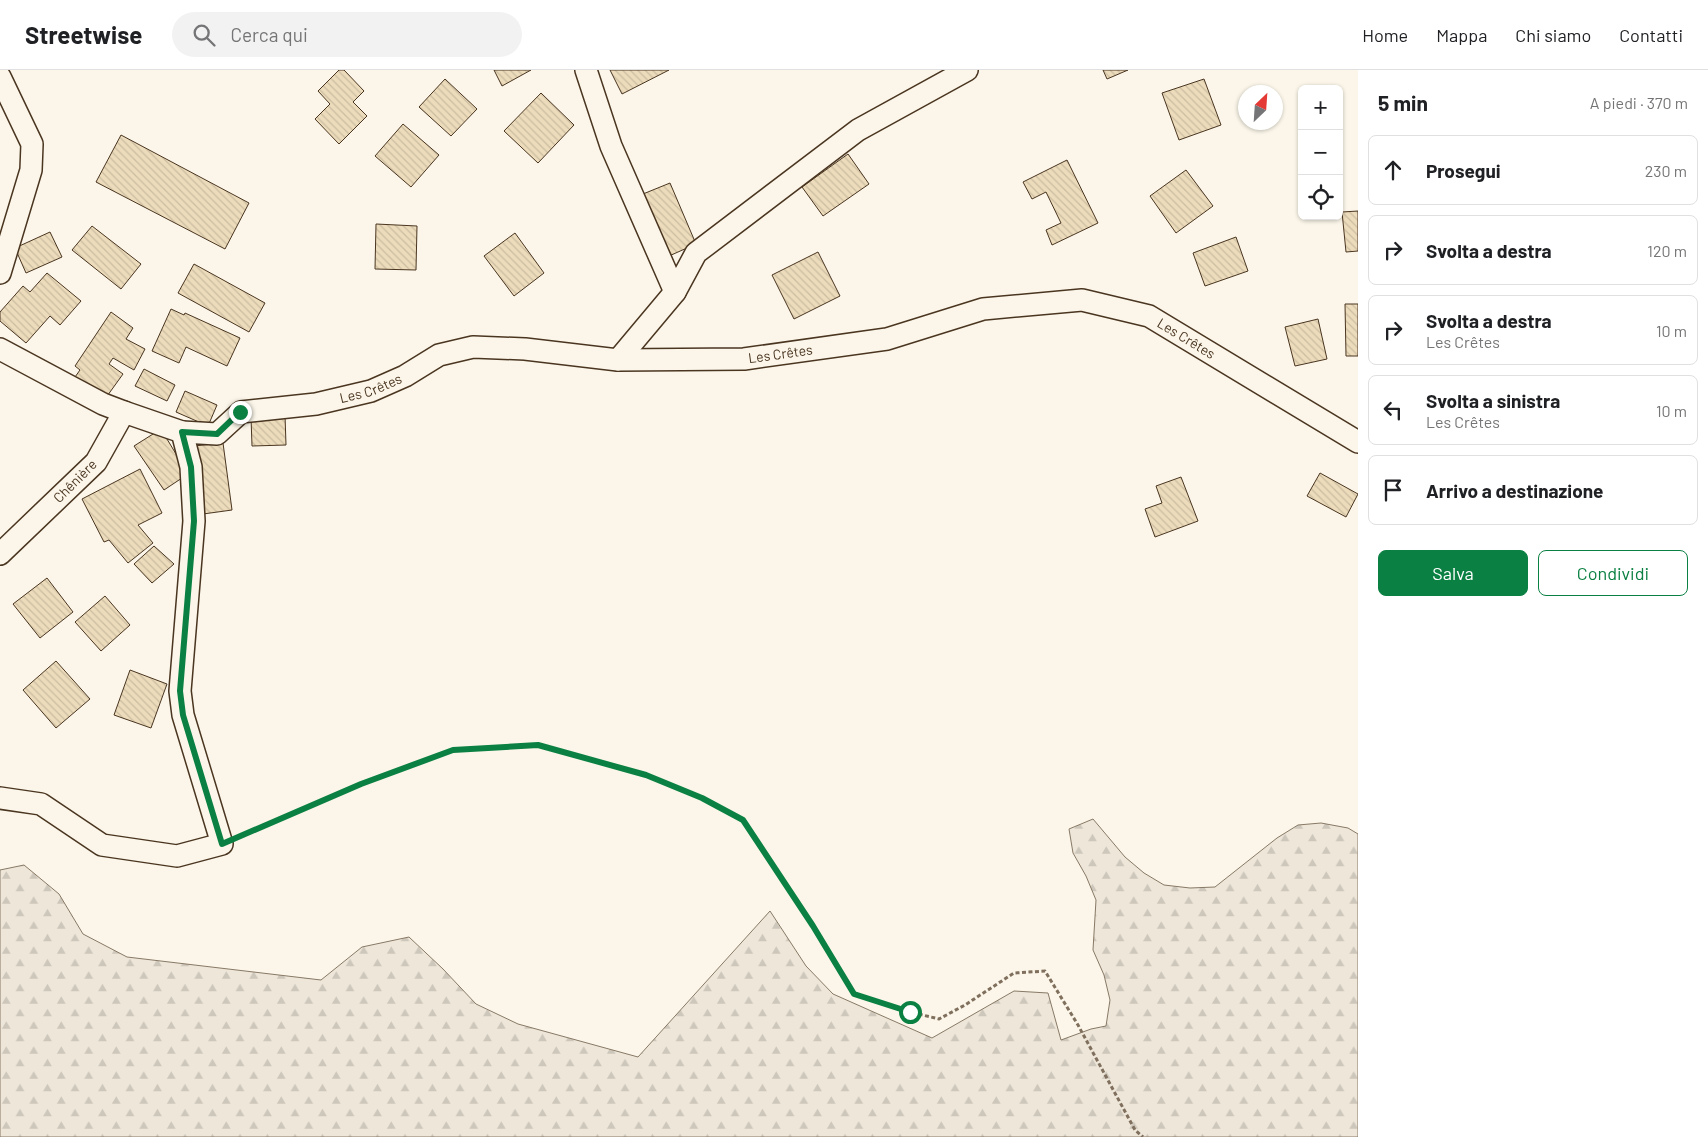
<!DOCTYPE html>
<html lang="it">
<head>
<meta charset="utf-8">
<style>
	body { margin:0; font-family:Barlow,sans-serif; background:#f2f2f2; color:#202124 }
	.controls { position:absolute; right:15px; top:15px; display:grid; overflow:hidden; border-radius:8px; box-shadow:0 1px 4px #0004 }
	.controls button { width:45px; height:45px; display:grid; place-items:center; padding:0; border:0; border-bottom:1px solid #e0e0e0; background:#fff; color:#202124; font:25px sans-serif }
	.compass { position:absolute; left:1238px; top:15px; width:45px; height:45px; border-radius:50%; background:#fff; box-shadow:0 1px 4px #0004; rotate:25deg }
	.stop { position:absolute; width:15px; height:15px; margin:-11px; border:4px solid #0b8043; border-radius:50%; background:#fff }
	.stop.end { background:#0b8043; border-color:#fff; box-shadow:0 1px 5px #0008 }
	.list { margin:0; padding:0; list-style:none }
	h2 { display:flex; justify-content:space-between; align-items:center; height:65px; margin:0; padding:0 20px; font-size:21px }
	h2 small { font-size:16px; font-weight:400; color:#757577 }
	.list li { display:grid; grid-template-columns:32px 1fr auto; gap:15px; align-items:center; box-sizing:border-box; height:70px; margin:0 10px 10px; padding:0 10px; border:1px solid #e0e0e0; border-radius:8px }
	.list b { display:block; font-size:19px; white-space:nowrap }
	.list p { margin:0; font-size:16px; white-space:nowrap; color:#757577 }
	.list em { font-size:16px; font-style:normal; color:#757577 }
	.actions { display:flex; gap:10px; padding:15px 20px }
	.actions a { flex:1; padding:11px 0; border:1px solid #0b8043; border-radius:8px; text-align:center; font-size:18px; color:#0b8043 }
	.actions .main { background:#0b8043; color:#fff }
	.icon { flex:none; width:28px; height:28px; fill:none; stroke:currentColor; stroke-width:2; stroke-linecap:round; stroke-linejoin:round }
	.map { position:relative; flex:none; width:1358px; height:1067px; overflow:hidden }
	header { display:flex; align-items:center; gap:30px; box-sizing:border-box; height:70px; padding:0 25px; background:#fff; border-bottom:1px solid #e0e0e0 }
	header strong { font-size:24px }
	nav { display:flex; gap:28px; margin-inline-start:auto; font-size:18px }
	.search { width:350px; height:45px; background:#f2f2f2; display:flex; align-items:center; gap:12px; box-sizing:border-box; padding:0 18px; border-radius:28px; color:#757577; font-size:19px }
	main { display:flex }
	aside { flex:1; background:#fff }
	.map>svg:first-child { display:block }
	.forest { fill:url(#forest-firs); stroke:#887966 }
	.building { fill:url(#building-back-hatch); stroke:#4a3520 }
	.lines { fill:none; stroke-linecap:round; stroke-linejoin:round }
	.street-casing { stroke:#4a3520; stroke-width:24 }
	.path { stroke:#7f6f5c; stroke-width:3; stroke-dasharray:4 2.5; stroke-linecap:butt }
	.street { stroke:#fbf6e9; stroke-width:21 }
	.route { stroke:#0b8043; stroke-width:6 }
	.labels { text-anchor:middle; stroke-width:4; stroke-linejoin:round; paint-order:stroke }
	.street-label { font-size:14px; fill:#4a3520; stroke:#fbf6e9 }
</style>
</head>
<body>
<header>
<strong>Streetwise</strong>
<div class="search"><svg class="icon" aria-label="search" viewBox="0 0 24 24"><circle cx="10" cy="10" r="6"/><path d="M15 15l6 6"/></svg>Cerca qui</div>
<nav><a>Home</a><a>Mappa</a><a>Chi siamo</a><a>Contatti</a></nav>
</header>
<main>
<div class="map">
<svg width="1358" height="1067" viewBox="0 0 1358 1067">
	<defs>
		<pattern id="forest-firs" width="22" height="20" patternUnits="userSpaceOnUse" patternTransform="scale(1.25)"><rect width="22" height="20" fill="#ede6d9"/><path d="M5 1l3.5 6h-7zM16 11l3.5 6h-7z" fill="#cdc6ba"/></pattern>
		<pattern id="building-back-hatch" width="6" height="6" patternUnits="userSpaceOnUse" patternTransform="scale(1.25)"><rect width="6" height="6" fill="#ecdcbc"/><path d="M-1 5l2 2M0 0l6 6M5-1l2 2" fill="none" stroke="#ccbda1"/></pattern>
	</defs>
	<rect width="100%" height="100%" fill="#fbf6e9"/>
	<!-- forest -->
	<path class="forest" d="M 1093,749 L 1125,787 L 1144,803 L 1164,815 L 1190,818 L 1215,817 L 1277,768 L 1298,755 L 1321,753 L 1348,758 L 1358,764 L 1358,1067 L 0,1067 L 0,800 L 24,795 L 59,824 L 83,864 L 127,887 L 321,910 L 362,877 L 409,867 L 443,899 L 476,934 L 518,954 L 638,987 L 770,841 L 806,896 L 833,924 L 932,968 L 1014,921 L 1048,923 L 1061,970 L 1091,959 L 1106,956 L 1110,930 L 1104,905 L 1093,880 L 1096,830 L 1086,806 L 1073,783 L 1069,759 Z"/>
	<!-- building -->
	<g class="building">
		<path d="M 339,0 L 344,0 L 364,21 L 353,32 L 367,46 L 339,74 L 315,49 L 330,34 L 318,21 Z"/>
		<path d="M 494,0 L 531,0 L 502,16 Z"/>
		<path d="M 610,0 L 669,0 L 622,24 Z"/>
		<path d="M 1103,0 L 1128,0 L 1107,9 Z"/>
		<path d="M 445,9 L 477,39 L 451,66 L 419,37 Z"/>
		<path d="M 1204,9 L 1221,55 L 1179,70 L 1162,23 Z"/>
		<path d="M 541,23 L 574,55 L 538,93 L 504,61 Z"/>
		<path d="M 403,54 L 439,85 L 411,117 L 375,86 Z"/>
		<path d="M 121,65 L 249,133 L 225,179 L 96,112 Z"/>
		<path d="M 848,84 L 869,114 L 823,146 L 802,117 Z"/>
		<path d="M 1067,90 L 1098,153 L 1052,175 L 1046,160 L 1061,153 L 1046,122 L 1032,129 L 1023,112 Z"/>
		<path d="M 1186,100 L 1213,136 L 1176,163 L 1150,126 Z"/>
		<path d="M 670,113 L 696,174 L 669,186 L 643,124 Z"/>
		<path d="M 1358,141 L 1358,181 L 1346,182 L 1342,142 Z"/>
		<path d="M 376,154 L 417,156 L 416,200 L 375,199 Z"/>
		<path d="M 92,156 L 141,194 L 121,219 L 72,180 Z"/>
		<path d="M 50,162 L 62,187 L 26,203 L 15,178 Z"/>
		<path d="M 515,163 L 544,203 L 514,226 L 484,186 Z"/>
		<path d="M 1236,167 L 1248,201 L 1205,216 L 1193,183 Z"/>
		<path d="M 818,182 L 840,226 L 794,249 L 772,205 Z"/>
		<path d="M 194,194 L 265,233 L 249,262 L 178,223 Z"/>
		<path d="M 47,203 L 81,231 L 60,255 L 50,246 L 26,273 L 0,251 L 0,242 L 23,216 L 30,222 Z"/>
		<path d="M 1345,234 L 1358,234 L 1358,286 L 1346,286 Z"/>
		<path d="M 171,239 L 184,245 L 185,243 L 240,268 L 227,296 L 186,277 L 179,293 L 152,281 Z"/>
		<path d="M 111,242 L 133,258 L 126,269 L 145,279 L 134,300 L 113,288 L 109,294 L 123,304 L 105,329 L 75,307 L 80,300 L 75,296 Z"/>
		<path d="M 1318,249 L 1327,289 L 1295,296 L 1285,257 Z"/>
		<path d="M 144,299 L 175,315 L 167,331 L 135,316 Z"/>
		<path d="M 185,321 L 217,335 L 208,356 L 176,342 Z"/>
		<path d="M 285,345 L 286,375 L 252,376 L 251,347 Z"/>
		<path d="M 161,359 L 188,404 L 164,420 L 134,376 Z"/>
		<path d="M 223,373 L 232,440 L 203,444 L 194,376 Z"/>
		<path d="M 140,399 L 162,443 L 138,455 L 153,473 L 128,493 L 109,470 L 104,472 L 82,429 Z"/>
		<path d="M 1320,403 L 1358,424 L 1346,447 L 1307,426 Z"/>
		<path d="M 1181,407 L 1198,451 L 1155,467 L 1145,439 L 1162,433 L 1156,416 Z"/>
		<path d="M 154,476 L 174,494 L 152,513 L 134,494 Z"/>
		<path d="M 47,508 L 73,542 L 40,568 L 13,534 Z"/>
		<path d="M 105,526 L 130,555 L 101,581 L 75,552 Z"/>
		<path d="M 56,591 L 90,629 L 56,658 L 23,620 Z"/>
		<path d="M 130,600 L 167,614 L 151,658 L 114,645 Z"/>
	</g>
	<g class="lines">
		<!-- street casing -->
		<g class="street-casing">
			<g id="street">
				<path d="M 586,0 L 611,76 L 675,222"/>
				<path d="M 0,7 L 32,74 L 31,100 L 0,203"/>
				<path d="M 0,279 L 103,334 L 124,342 L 96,392 L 0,484"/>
				<path d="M 618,290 L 675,222 L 696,183 L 858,60 L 967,0"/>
				<path id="s1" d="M 182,362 L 217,364 L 241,342 L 316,334 L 371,321 L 405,306 L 439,285 L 473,277 L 525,279 L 618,290 L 744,289 L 887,269 L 983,239 L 1082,230 L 1149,246 L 1358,372"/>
				<path d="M 0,728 L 41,734 L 102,775 L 177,786 L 222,774 L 183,645 L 180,621 L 194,451 L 191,397 L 182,362 L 124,342"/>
			</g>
		</g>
		<!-- path -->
		<path class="path" d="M 242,765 L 361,714 L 453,680 L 538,675 L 646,705 L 702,728 L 743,750 L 813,856 L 854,924 L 910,942 L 939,949 L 965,935 L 1014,903 L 1045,901 L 1078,955 L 1135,1060 L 1143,1067"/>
		<!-- street -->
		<use href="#street" class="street"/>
	</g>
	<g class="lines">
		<!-- route -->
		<path class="route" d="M 240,342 L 217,364 L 182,362 L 191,397 L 194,451 L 180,621 L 183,645 L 222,774 L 361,714 L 453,680 L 538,675 L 646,705 L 702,728 L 743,750 L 813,856 L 854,924 L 910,942"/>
	</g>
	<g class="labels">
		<!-- street labels -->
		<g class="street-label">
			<text dy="5" stroke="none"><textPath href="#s1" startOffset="1040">Les Crêtes</textPath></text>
			<text dy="5" stroke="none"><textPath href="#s1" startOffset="620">Les Crêtes</textPath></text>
			<text dy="5" stroke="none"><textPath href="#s1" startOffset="200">Les Crêtes</textPath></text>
			<text transform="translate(75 411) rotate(-45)" y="5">Chênière</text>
		</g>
	</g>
</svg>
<div class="controls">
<button>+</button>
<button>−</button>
<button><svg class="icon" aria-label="locate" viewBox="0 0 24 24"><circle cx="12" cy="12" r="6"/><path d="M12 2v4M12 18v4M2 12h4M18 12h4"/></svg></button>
</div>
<svg class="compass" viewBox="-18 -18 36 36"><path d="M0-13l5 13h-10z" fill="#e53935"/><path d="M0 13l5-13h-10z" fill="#757577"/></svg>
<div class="stop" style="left:910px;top:942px"></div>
<div class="stop end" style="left:240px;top:342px"></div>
</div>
<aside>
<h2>5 min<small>A piedi · 370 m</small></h2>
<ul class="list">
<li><svg class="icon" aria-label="ahead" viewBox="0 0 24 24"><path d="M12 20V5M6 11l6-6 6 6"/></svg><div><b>Prosegui</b></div><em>230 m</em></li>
<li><svg class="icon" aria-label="right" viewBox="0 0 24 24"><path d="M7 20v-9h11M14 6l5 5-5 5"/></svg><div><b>Svolta a destra</b></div><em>120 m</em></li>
<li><svg class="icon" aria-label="right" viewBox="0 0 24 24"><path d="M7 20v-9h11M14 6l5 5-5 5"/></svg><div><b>Svolta a destra</b><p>Les Crêtes</p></div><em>10 m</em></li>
<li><svg class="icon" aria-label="left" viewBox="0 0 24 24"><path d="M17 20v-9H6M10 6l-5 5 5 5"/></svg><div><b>Svolta a sinistra</b><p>Les Crêtes</p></div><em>10 m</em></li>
<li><svg class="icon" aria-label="arrive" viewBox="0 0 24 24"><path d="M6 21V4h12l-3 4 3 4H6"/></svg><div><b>Arrivo a destinazione</b></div></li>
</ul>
<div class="actions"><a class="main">Salva</a><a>Condividi</a></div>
</aside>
</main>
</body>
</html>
